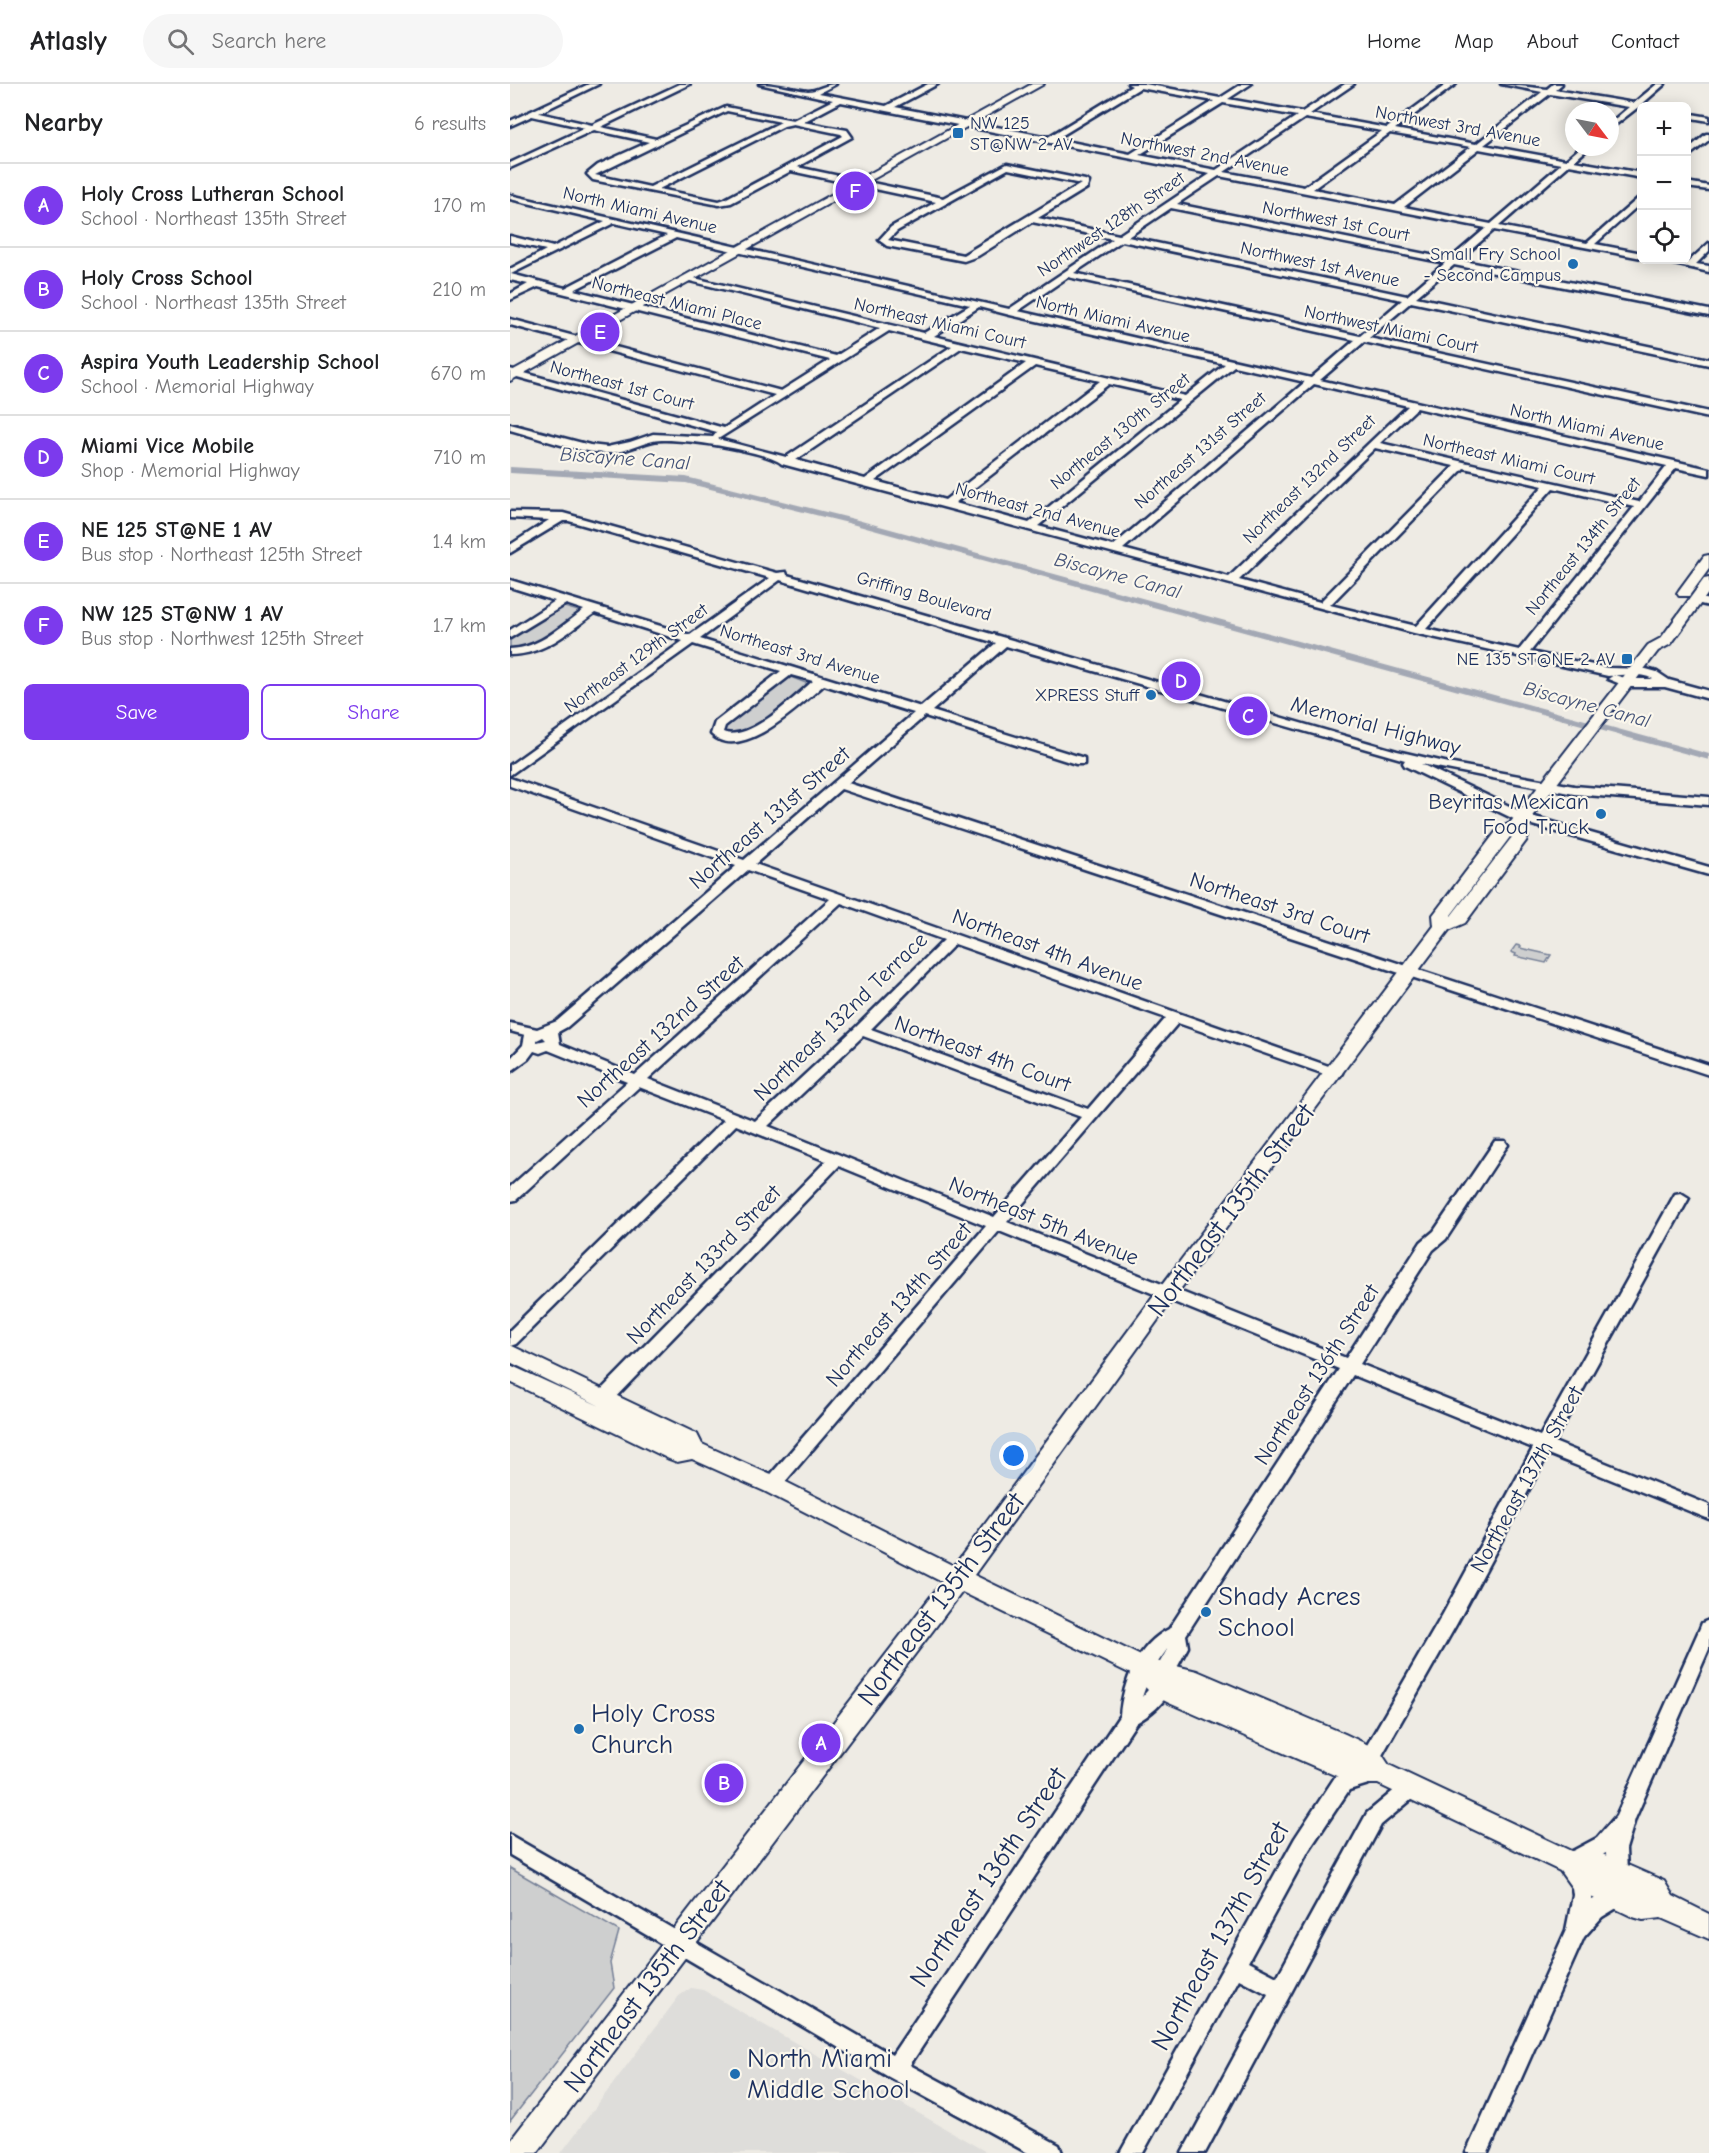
<!DOCTYPE html>
<html lang="en">
<head>
<meta charset="utf-8">
<style>
	body { margin:0; font-family:"Comic Neue",sans-serif; background:#f6f6f6; color:#202124 }
	.controls { position:absolute; right:18px; top:18px; display:grid; overflow:hidden; border-radius:9px; box-shadow:0 3px 15px #0003 }
	.controls button { width:54px; height:54px; display:grid; place-items:center; padding:0; border:0; border-bottom:2px solid #e0e0e0; background:#fff; color:#202124; font:30px sans-serif }
	.compass { position:absolute; left:1055px; top:18px; width:54px; height:54px; border-radius:50%; background:#fff; box-shadow:0 3px 15px #0003; rotate:122deg }
	.you { position:absolute; left:504px; top:1372px; width:21px; height:21px; margin:-15px; border:4px solid #fff; border-radius:50%; background:#1a73e8; box-shadow:0 0 0 9px #1a73e833 }
	.badge { display:grid; place-items:center; width:39px; height:39px; border-radius:50%; background:#7c3aed; color:#fff; font-size:20px; font-weight:700 }
	.pin { position:absolute; translate:-50% -50%; border:3px solid #fff; box-shadow:0 2px 6px #0006 }
	.list { margin:0; padding:0; list-style:none }
	h2 { display:flex; justify-content:space-between; align-items:center; height:78px; margin:0; padding:0 24px; font-size:26px }
	h2 small { font-size:20px; font-weight:400; color:#757577 }
	.list li { display:grid; grid-template-columns:39px 1fr auto; gap:18px; align-items:center; box-sizing:border-box; height:84px; padding:0 24px; border-top:2px solid #e0e0e0 }
	.list b { display:block; font-size:22px; white-space:nowrap }
	.list p { margin:0; font-size:20px; white-space:nowrap; color:#757577 }
	.list em { font-size:20px; font-style:normal; color:#757577 }
	.actions { display:flex; gap:12px; padding:18px 24px }
	.actions a { flex:1; padding:14px 0; border:2px solid #7c3aed; border-radius:9px; text-align:center; font-size:21px; color:#7c3aed }
	.actions .main { background:#7c3aed; color:#fff }
	.icon { flex:none; width:33px; height:33px; fill:none; stroke:currentColor; stroke-width:2; stroke-linecap:round; stroke-linejoin:round }
	.map { position:relative; flex:none; width:1199px; height:2069px; overflow:hidden }
	header { display:flex; align-items:center; gap:36px; box-sizing:border-box; height:84px; padding:0 30px; background:#fff; border-bottom:2px solid #e0e0e0 }
	header strong { font-size:28px }
	nav { display:flex; gap:33px; margin-inline-start:auto; font-size:21px }
	.search { width:420px; height:54px; background:#f6f6f6; display:flex; align-items:center; gap:15px; box-sizing:border-box; padding:0 21px; border-radius:33px; color:#757577; font-size:22px }
	main { display:flex }
	aside { flex:1; background:#fff }
	.map>svg:first-child { display:block }
	.built { fill:#deddda }
	.green { fill:#cecfcf; stroke:#747f96; stroke-width:1.5 }
	.lines { fill:none; stroke-linecap:round; stroke-linejoin:round }
	.canal { fill:#a3a8b4; fill-rule:evenodd }
	.minor-casing { stroke:#1b2f5e; stroke-width:5 }
	.major-casing { stroke:#1b2f5e; stroke-width:4 }
	.minor { fill:#fbf7ec; fill-rule:evenodd }
	.major { fill:#fbf7ec; fill-rule:evenodd }
	.poi-dot { fill:#1f6fb2; stroke:#fbf7ec; stroke-width:2 }
	.labels { text-anchor:middle; stroke-width:4.5; stroke-linejoin:round; paint-order:stroke }
	.far-poi-label { font-size:18px; fill:#1b2f5e; stroke:#fbf7ec; text-anchor:end }
	.far-street-label { font-size:18px; fill:#1b2f5e; stroke:#fbf7ec }
	.far-water-label { font-size:20px; font-style:italic; fill:#445378; stroke:#fbf7ec }
	.street-label { font-size:22px; fill:#1b2f5e; stroke:#fbf7ec }
	.poi-label { font-size:22px; fill:#1b2f5e; stroke:#fbf7ec; text-anchor:end }
	.near-street-label { font-size:27px; fill:#1b2f5e; stroke:#fbf7ec }
	.near-poi-label { font-size:27px; fill:#1b2f5e; stroke:#fbf7ec; text-anchor:start }
</style>
</head>
<body>
<header>
<strong>Atlasly</strong>
<div class="search"><svg class="icon" aria-label="search" viewBox="0 0 24 24"><circle cx="10" cy="10" r="6"/><path d="M15 15l6 6"/></svg>Search here</div>
<nav><a>Home</a><a>Map</a><a>About</a><a>Contact</a></nav>
</header>
<main>
<aside>
<h2>Nearby<small>6 results</small></h2>
<ul class="list">
<li><span class="badge">A</span><div><b>Holy Cross Lutheran School</b><p>School · Northeast 135th Street</p></div><em>170 m</em></li>
<li><span class="badge">B</span><div><b>Holy Cross School</b><p>School · Northeast 135th Street</p></div><em>210 m</em></li>
<li><span class="badge">C</span><div><b>Aspira Youth Leadership School</b><p>School · Memorial Highway</p></div><em>670 m</em></li>
<li><span class="badge">D</span><div><b>Miami Vice Mobile</b><p>Shop · Memorial Highway</p></div><em>710 m</em></li>
<li><span class="badge">E</span><div><b>NE 125 ST@NE 1 AV</b><p>Bus stop · Northeast 125th Street</p></div><em>1.4 km</em></li>
<li><span class="badge">F</span><div><b>NW 125 ST@NW 1 AV</b><p>Bus stop · Northwest 125th Street</p></div><em>1.7 km</em></li>
</ul>
<div class="actions"><a class="main">Save</a><a>Share</a></div>
</aside>
<div class="map">
<svg width="1199" height="2069" viewBox="0 0 1199 2069">
	<rect width="100%" height="100%" fill="#eeebe4"/>
	<filter id="ink" filterUnits="userSpaceOnUse"><feTurbulence type="fractalNoise" baseFrequency=".0167" numOctaves="2"/><feDisplacementMap in="SourceGraphic" scale="12" xChannelSelector="R" yChannelSelector="G"/><feConvolveMatrix kernelMatrix="1 2 1 2 8 2 1 2 1" color-interpolation-filters="sRGB"/></filter>
	<g filter="url(#ink)">
		<!-- built -->
		<path class="built" d="M 181,1904 L 193,1906 L 478,2069 L 51,2069 L 169,1912 Z"/>
		<!-- green -->
		<g class="green">
			<path d="M 51,522 L 72,528 L 26,561 L 0,566 L 0,553 Z"/>
			<path d="M 278,592 L 301,601 L 241,649 L 213,652 L 210,644 Z"/>
			<path d="M 1006,861 L 1011,862 L 1010,864 L 1041,871 L 1036,879 L 1005,872 L 1006,870 L 1001,868 Z"/>
			<path d="M 0,1784 L 109,1847 L 100,1879 L 104,1904 L 0,2037 Z"/>
		</g>
		<g class="lines">
			<!-- canal -->
			<path class="canal" d="M 0,383 L 176,393 L 344,435 L 1199,670 L 1199,676 L 338,439 L 176,399 L 0,389 Z"/>
			<!-- minor casing -->
			<g class="minor-casing">
				<g id="minor">
					<path d="M 79,0 L 89,0 L 29,29 L 82,41 L 170,0 L 180,0 L 91,43 L 146,55 L 216,23 L 283,36 L 323,16 L 249,0 C 266,0 281,5 298,7 C 307,7 316,0 326,0 L 309,9 L 376,22 L 418,0 L 428,0 L 385,23 L 538,53 L 622,2 L 618,0 L 635,0 L 710,14 L 732,0 L 741,0 L 718,15 L 792,28 L 835,0 L 844,0 L 800,30 L 877,44 L 937,0 L 946,0 L 885,45 L 966,60 L 1032,8 L 991,0 L 1037,5 L 1043,0 L 1052,0 L 1045,6 L 1124,19 L 1147,0 L 1155,0 L 1131,21 L 1135,22 L 1127,24 L 1100,45 L 1100,39 L 1119,23 L 1040,10 L 974,61 L 1056,76 L 1071,63 L 1080,63 L 1064,77 L 1132,89 L 1132,94 L 1059,81 L 989,142 L 1077,159 L 1132,111 L 1132,118 L 1085,160 L 1132,169 L 1132,174 L 984,146 L 949,176 L 1199,226 L 1199,232 L 944,181 L 906,213 L 1199,275 L 1199,281 L 901,218 L 859,254 L 1199,328 L 1199,334 L 854,258 L 810,296 L 1199,385 L 1199,391 L 1166,384 L 1020,568 L 1098,584 L 1136,585 L 1147,588 L 1159,596 L 1199,607 L 1199,615 L 1155,603 L 1118,603 L 1098,595 L 1104,591 L 1119,595 L 1143,595 C 1129,588 1113,591 1098,592 L 904,549 L 272,380 C 257,367 164,352 143,357 C 127,361 111,370 94,369 C 63,367 30,354 0,346 L 0,340 L 80,361 L 97,363 L 120,358 L 143,350 L 203,353 L 207,348 L 0,291 L 0,285 L 214,344 L 265,311 L 0,241 L 0,235 L 271,307 L 320,276 L 28,203 L 0,216 L 0,210 L 18,200 L 0,196 L 0,185 L 36,166 L 0,158 L 0,152 L 43,163 L 95,137 L 0,115 L 0,111 L 499,225 L 603,155 L 522,138 L 468,172 L 454,177 L 377,162 L 369,156 L 381,143 L 426,118 L 281,87 L 221,119 L 209,121 L 83,96 L 77,90 L 88,81 L 139,58 L 84,46 L 0,84 L 0,79 L 75,44 L 22,32 L 0,42 L 0,37 ZM 630,4 L 704,17 L 620,70 L 546,55 ZM 331,18 L 376,27 L 700,90 L 609,151 L 528,134 L 577,104 L 579,98 L 575,96 L 497,80 L 433,114 L 287,83 L 342,53 L 337,46 L 293,38 ZM 713,19 L 787,32 L 706,86 L 629,71 ZM 217,27 L 271,38 L 140,103 L 85,91 ZM 795,34 L 872,47 L 794,103 L 714,88 ZM 283,40 L 331,50 L 333,52 L 215,115 L 209,117 L 149,105 L 274,42 ZM 880,49 L 961,63 L 885,121 L 803,105 ZM 969,65 L 1051,80 L 981,140 L 894,123 ZM 498,85 L 571,100 L 453,171 L 378,156 L 387,147 ZM 709,92 L 976,144 L 940,175 L 667,120 ZM 661,124 L 935,179 L 897,212 L 618,153 ZM 104,139 L 157,151 L 55,204 L 1,190 ZM 166,154 L 460,221 L 414,249 L 176,192 L 172,195 L 370,244 L 326,272 L 64,206 ZM 612,157 L 892,216 L 850,252 L 564,189 ZM 558,193 L 845,256 L 801,294 L 508,227 ZM 469,223 L 500,231 L 715,280 L 675,312 L 424,252 ZM 379,247 L 442,262 L 276,373 L 208,355 ZM 451,264 L 516,279 L 355,395 L 286,376 ZM 525,282 L 590,297 L 435,416 L 365,397 ZM 724,282 L 795,298 L 603,462 L 528,442 ZM 599,300 L 670,316 L 519,439 L 445,419 ZM 804,300 L 898,322 L 719,493 L 613,465 ZM 907,324 L 1157,382 L 1129,418 L 870,359 ZM 865,364 L 944,382 L 810,518 L 729,496 ZM 954,384 L 1033,402 L 906,542 L 820,521 ZM 1043,404 L 1124,423 L 1009,566 L 916,545 Z"/>
					<path d="M 1176,29 L 1199,33 L 1199,37 L 1176,33 Z"/>
					<path d="M 1196,50 L 1199,50 L 1199,56 L 1176,74 L 1176,67 Z"/>
					<path d="M 1176,98 L 1199,102 L 1199,106 L 1176,103 Z"/>
					<path d="M 1199,159 L 1199,167 L 1186,180 L 1199,182 L 1199,188 L 1147,176 L 1178,178 Z"/>
					<path d="M 0,428 L 53,429 L 267,489 L 276,488 L 277,491 L 887,667 L 943,680 L 1064,702 L 1199,713 L 1199,721 L 1064,710 L 911,680 L 1018,731 L 1199,783 L 1199,791 L 1008,737 L 895,682 L 893,679 L 895,676 L 496,562 L 422,627 L 574,674 L 574,680 L 566,680 L 415,632 L 338,699 L 1199,981 L 1199,991 L 331,705 L 245,780 L 830,986 L 832,989 L 830,992 L 820,992 L 668,939 L 497,1138 L 836,1274 L 911,1158 L 924,1147 L 985,1057 L 995,1057 L 998,1061 L 995,1065 L 936,1155 L 923,1166 L 850,1280 L 1030,1352 L 1165,1110 L 1171,1109 L 1179,1114 L 1044,1358 L 1199,1421 L 1199,1435 L 1038,1370 L 946,1541 L 867,1680 L 860,1682 L 853,1680 L 850,1674 L 853,1668 L 933,1530 L 1023,1364 L 843,1291 L 676,1551 L 678,1563 L 662,1593 L 655,1595 L 648,1593 L 645,1587 L 658,1564 L 641,1588 L 632,1613 C 640,1604 646,1594 659,1598 L 662,1604 C 654,1619 640,1631 626,1639 L 400,1981 L 549,2061 L 552,2069 L 518,2069 L 377,1992 L 0,1771 L 0,1751 L 382,1971 L 610,1631 C 613,1598 628,1560 659,1545 L 829,1285 L 489,1147 L 268,1406 L 262,1408 L 256,1406 L 253,1401 L 256,1396 L 476,1142 L 329,1082 L 99,1320 L 87,1320 L 84,1315 L 87,1310 L 316,1077 L 226,1041 L 6,1260 L 0,1262 L 0,1246 L 214,1036 L 129,1003 L 6,1116 L 0,1117 L 0,1103 L 117,998 L 38,966 L 30,969 L 24,967 L 18,975 L 0,988 L 0,975 L 13,961 L 15,951 L 0,947 L 0,939 L 27,945 L 47,937 L 226,782 L 0,702 L 0,694 L 234,776 L 404,629 L 314,601 C 291,620 231,680 201,650 L 205,638 L 271,587 L 183,560 L 0,691 L 0,681 L 173,557 L 85,529 C 58,548 34,571 0,571 L 0,565 C 30,564 51,542 74,526 L 56,520 L 0,554 L 0,546 L 45,517 L 0,503 L 0,496 L 180,551 L 260,494 L 59,437 L 53,437 L 0,469 L 0,461 L 39,436 L 0,434 ZM 270,496 L 486,559 L 411,623 L 190,555 ZM 281,591 L 303,597 C 284,613 239,659 213,648 L 215,642 ZM 238,786 L 320,815 L 125,991 L 50,960 L 48,948 L 57,943 ZM 331,819 L 434,856 L 346,943 L 245,1037 L 138,995 ZM 445,860 L 656,934 L 578,1025 L 361,945 ZM 353,952 L 571,1033 L 484,1133 L 258,1042 ZM 33,953 L 36,956 L 27,958 L 27,956 Z"/>
					<path d="M 1186,513 L 1199,516 L 1199,522 L 1182,518 L 1180,516 Z"/>
					<path d="M 1199,1536 L 1199,1565 L 1125,1735 L 1116,1765 L 1117,1789 L 1114,1796 L 1107,1798 L 1100,1796 L 1097,1789 L 1096,1769 L 1064,1785 L 1057,1782 L 1054,1776 L 1057,1770 L 1087,1754 L 1106,1732 L 1190,1544 L 1192,1539 Z"/>
					<path d="M 858,1683 L 865,1686 L 868,1692 L 865,1698 L 839,1706 L 799,1766 L 738,1878 L 767,1893 L 857,1729 L 894,1698 L 901,1695 L 908,1698 L 911,1704 L 908,1710 L 871,1741 L 695,2069 L 672,2069 L 758,1910 L 729,1895 L 633,2069 L 610,2069 L 785,1754 L 825,1693 Z"/>
					<path d="M 1071,1786 L 1078,1788 L 1081,1795 L 1082,1816 L 1108,1803 L 1115,1805 L 1118,1812 L 1115,1819 L 1092,1833 L 1074,1853 L 978,2069 L 956,2069 L 1056,1846 L 1063,1811 L 1061,1795 L 1064,1788 Z"/>
				</g>
			</g>
			<!-- major casing -->
			<g class="major-casing">
				<g id="major">
					<path d="M 522,0 L 534,0 L 0,297 L 0,288 Z"/>
					<path d="M 1199,471 L 1199,485 L 1179,512 L 1169,512 L 1167,509 L 1169,506 L 1194,472 Z"/>
					<path d="M 1199,494 L 1199,508 L 1161,560 L 1148,567 L 1014,743 L 1018,753 L 1016,757 L 955,839 L 939,846 L 663,1215 L 464,1491 L 637,1575 L 687,1587 L 835,1650 L 869,1666 L 879,1681 L 1061,1767 L 1081,1765 L 1090,1769 L 1154,1797 L 1163,1812 L 1199,1830 L 1199,1855 L 1151,1834 L 1133,1836 L 1123,1833 L 1062,1804 L 1050,1787 L 868,1700 L 847,1700 L 838,1697 L 659,1619 L 643,1611 L 623,1591 L 452,1508 L 27,2069 L 0,2069 L 0,2057 L 432,1498 L 254,1407 L 182,1375 L 167,1378 L 159,1375 L 0,1298 L 0,1281 L 90,1322 L 0,1278 L 0,1261 L 187,1350 L 192,1360 L 270,1395 L 444,1482 L 649,1205 L 924,842 L 923,831 L 988,745 L 1000,739 L 1138,561 L 1151,554 L 1194,495 ZM 1000,753 L 1002,753 L 941,832 L 941,831 Z"/>
				</g>
			</g>
			<!-- minor -->
			<use href="#minor" class="minor"/>
			<!-- major -->
			<use href="#major" class="major"/>
		</g>
	</g>
	<!-- markers -->
	<g class="poi-dot">
		<rect x="442" y="43" width="12" height="12" rx="3"/>
		<circle cx="1063" cy="180" r="6"/>
		<rect x="1111" y="569" width="12" height="12" rx="3"/>
		<circle cx="641" cy="611" r="6"/>
		<circle cx="1091" cy="730" r="6"/>
		<circle cx="696" cy="1528" r="6"/>
		<circle cx="69" cy="1645" r="6"/>
		<circle cx="225" cy="1990" r="6"/>
	</g>
	<g class="labels">
		<!-- far-poi labels -->
		<g class="far-poi-label">
			<text x="460" y="45" text-anchor="start">NW 125<tspan x="460" dy="21">ST@NW 2 AV</tspan></text>
			<text x="1051" y="176">Small Fry School<tspan x="1051" dy="21">- Second Campus</tspan></text>
			<text x="1105" y="581">NE 135 ST@NE 2 AV</text>
			<text x="629" y="617">XPRESS Stuff</text>
		</g>
		<!-- far-street labels -->
		<g class="far-street-label">
			<text transform="translate(948 42) rotate(10)" y="6">Northwest 3rd Avenue</text>
			<text transform="translate(695 70) rotate(11)" y="6">Northwest 2nd Avenue</text>
			<text transform="translate(130 126) rotate(13)" y="6">North Miami Avenue</text>
			<text transform="translate(826 137) rotate(11)" y="6">Northwest 1st Court</text>
			<text transform="translate(601 140) rotate(-34)" y="6">Northwest 128th Street</text>
			<text transform="translate(810 180) rotate(12)" y="6">Northwest 1st Avenue</text>
			<text transform="translate(167 219) rotate(14)" y="6">Northeast Miami Place</text>
			<text transform="translate(603 235) rotate(13)" y="6">North Miami Avenue</text>
			<text transform="translate(430 239) rotate(13)" y="6">Northeast Miami Court</text>
			<text transform="translate(881 245) rotate(12)" y="6">Northwest Miami Court</text>
			<text transform="translate(112 301) rotate(15)" y="6">Northeast 1st Court</text>
			<text transform="translate(1077 343) rotate(13)" y="6">North Miami Avenue</text>
			<text transform="translate(610 347) rotate(-39)" y="6">Northeast 130th Street</text>
			<text transform="translate(690 366) rotate(-41)" y="6">Northeast 131st Street</text>
			<text transform="translate(999 375) rotate(13)" y="6">Northeast Miami Court</text>
			<text transform="translate(799 395) rotate(-44)" y="6">Northeast 132nd Street</text>
			<text transform="translate(528 426) rotate(15)" y="6">Northeast 2nd Avenue</text>
			<text transform="translate(1073 462) rotate(-51)" y="6">Northeast 134th Street</text>
			<text transform="translate(414 512) rotate(16)" y="6">Griffing Boulevard</text>
			<text transform="translate(290 570) rotate(17)" y="6">Northeast 3rd Avenue</text>
			<text transform="translate(126 574) rotate(-36)" y="6">Northeast 129th Street</text>
		</g>
		<!-- far-water labels -->
		<g class="far-water-label">
			<text transform="translate(115 374) rotate(4)" y="7">Biscayne Canal</text>
			<text transform="translate(608 491) rotate(15)" y="7">Biscayne Canal</text>
			<text transform="translate(1077 620) rotate(15)" y="7">Biscayne Canal</text>
		</g>
		<!-- street labels -->
		<g class="street-label">
			<text transform="translate(866 641) rotate(15)" y="8">Memorial Highway</text>
			<text transform="translate(259 733) rotate(-41)" y="8">Northeast 131st Street</text>
			<text transform="translate(770 823) rotate(18)" y="8">Northeast 3rd Court</text>
			<text transform="translate(538 865) rotate(20)" y="8">Northeast 4th Avenue</text>
			<text transform="translate(330 932) rotate(-44)" y="8">Northeast 132nd Terrace</text>
			<text transform="translate(150 947) rotate(-42)" y="8">Northeast 132nd Street</text>
			<text transform="translate(473 969) rotate(20)" y="8">Northeast 4th Court</text>
			<text transform="translate(534 1136) rotate(22)" y="8">Northeast 5th Avenue</text>
			<text transform="translate(193 1180) rotate(-46)" y="8">Northeast 133rd Street</text>
			<text transform="translate(388 1220) rotate(-49)" y="8">Northeast 134th Street</text>
			<text transform="translate(806 1290) rotate(-57)" y="8">Northeast 136th Street</text>
			<text transform="translate(1016 1395) rotate(-61)" y="8">Northeast 137th Street</text>
		</g>
		<!-- poi labels -->
		<g class="poi-label">
			<text x="1079" y="725">Beyritas Mexican<tspan x="1079" dy="25">Food Truck</tspan></text>
		</g>
		<!-- near-street labels -->
		<g class="near-street-label">
			<text transform="translate(721 1126) rotate(-53)" y="9">Northeast 135th Street</text>
			<text transform="translate(431 1515) rotate(-53)" y="9">Northeast 135th Street</text>
			<text transform="translate(478 1793) rotate(-56)" y="9">Northeast 136th Street</text>
			<text transform="translate(710 1852) rotate(-61)" y="9">Northeast 137th Street</text>
			<text transform="translate(137 1902) rotate(-53)" y="9">Northeast 135th Street</text>
		</g>
		<!-- near-poi labels -->
		<g class="near-poi-label">
			<text x="708" y="1521">Shady Acres<tspan x="708" dy="31">School</tspan></text>
			<text x="81" y="1638">Holy Cross<tspan x="81" dy="31">Church</tspan></text>
			<text x="237" y="1983">North Miami<tspan x="237" dy="31">Middle School</tspan></text>
		</g>
	</g>
</svg>
<div class="controls">
<button>+</button>
<button>−</button>
<button><svg class="icon" aria-label="locate" viewBox="0 0 24 24"><circle cx="12" cy="12" r="6"/><path d="M12 2v4M12 18v4M2 12h4M18 12h4"/></svg></button>
</div>
<svg class="compass" viewBox="-18 -18 36 36"><path d="M0-13l5 13h-10z" fill="#e53935"/><path d="M0 13l5-13h-10z" fill="#757577"/></svg>
<div class="you"></div>
<div class="pin badge" style="left:311px;top:1659px">A</div>
<div class="pin badge" style="left:214px;top:1699px">B</div>
<div class="pin badge" style="left:738px;top:632px">C</div>
<div class="pin badge" style="left:671px;top:597px">D</div>
<div class="pin badge" style="left:90px;top:248px">E</div>
<div class="pin badge" style="left:345px;top:107px">F</div>
</div>
</main>
</body>
</html>
